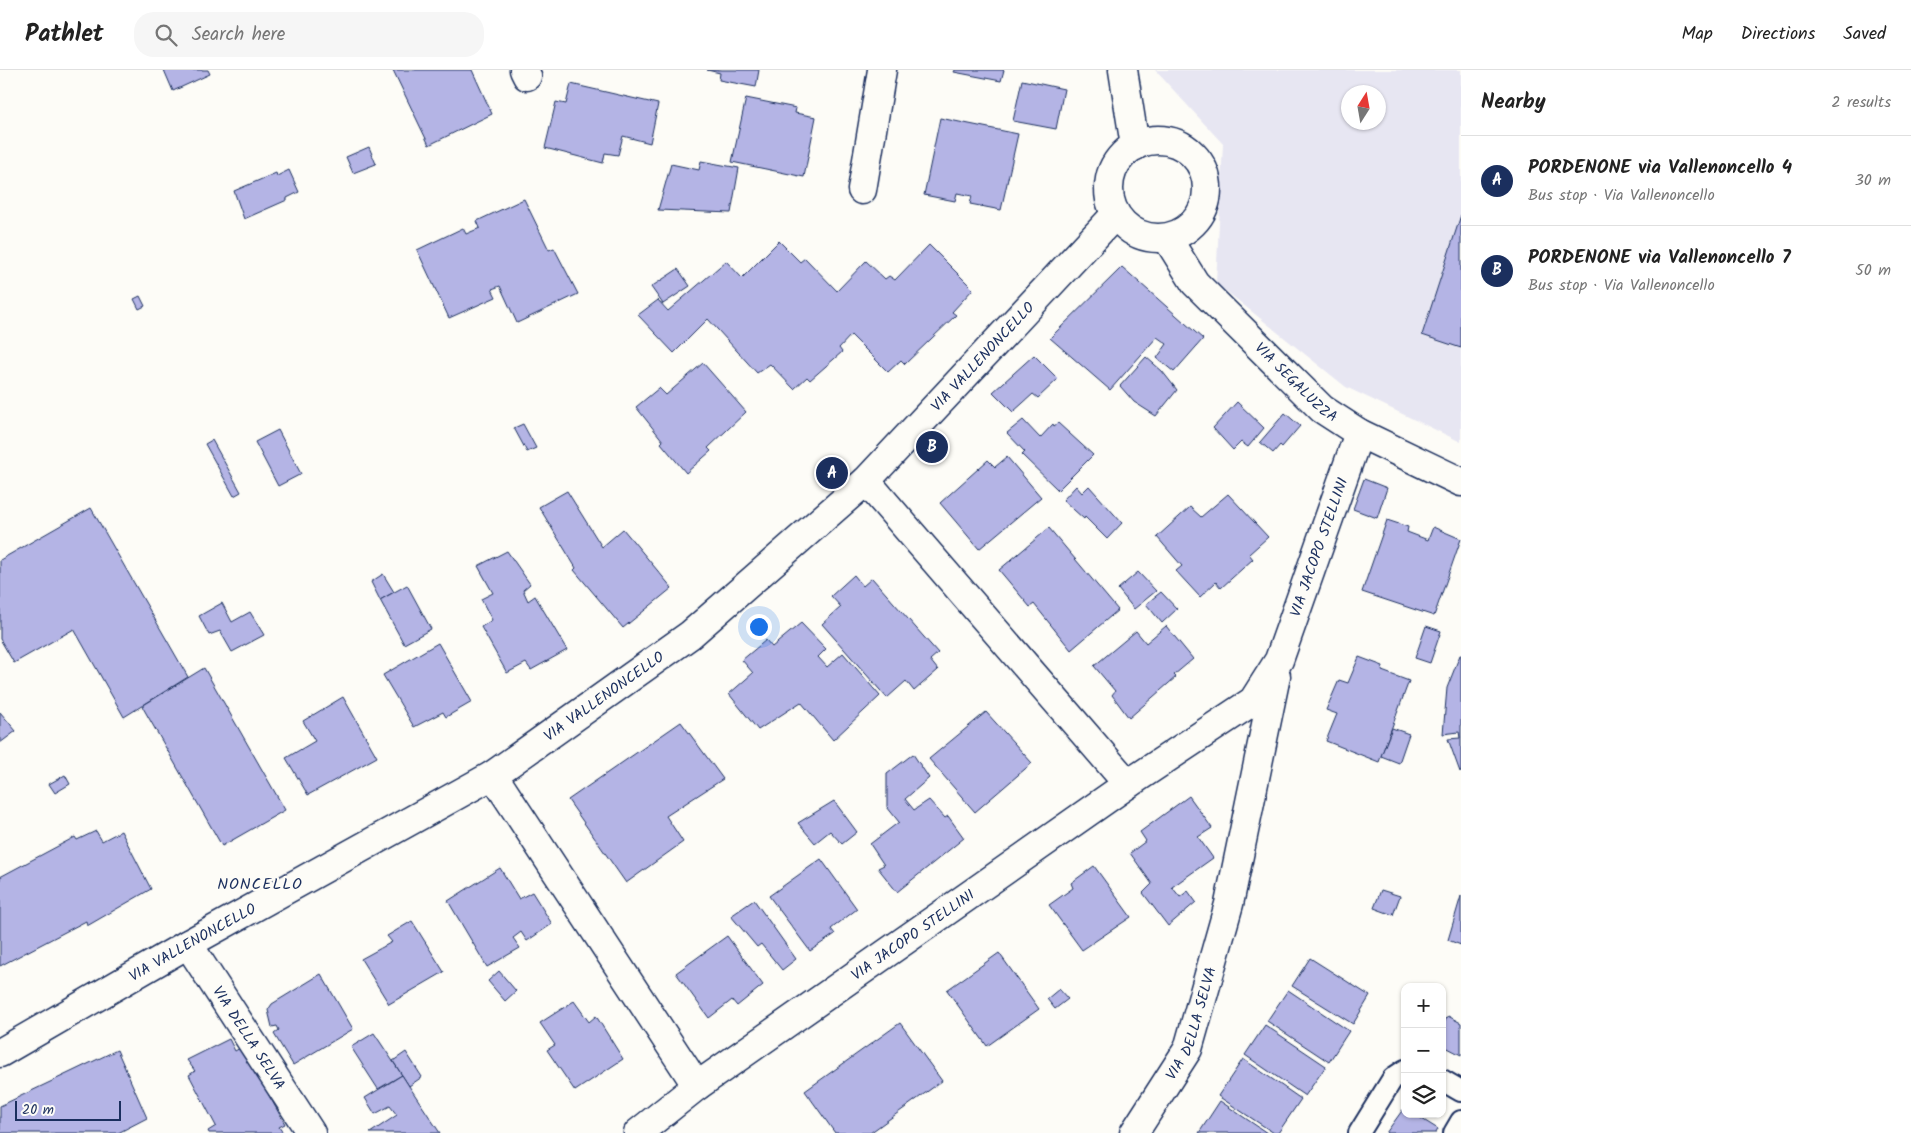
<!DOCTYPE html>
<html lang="en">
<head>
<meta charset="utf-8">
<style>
	body { margin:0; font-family:Kalam,sans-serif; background:#f6f6f6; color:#222 }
	.controls { position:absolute; right:15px; bottom:15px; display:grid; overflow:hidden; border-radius:10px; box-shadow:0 1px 4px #0004 }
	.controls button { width:45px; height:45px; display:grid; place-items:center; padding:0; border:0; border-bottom:1px solid #e0e0e0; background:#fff; color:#222; font:25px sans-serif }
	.compass { position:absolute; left:1341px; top:15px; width:45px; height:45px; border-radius:50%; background:#fff; box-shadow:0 1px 4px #0004; rotate:11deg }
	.scale { position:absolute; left:15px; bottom:12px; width:106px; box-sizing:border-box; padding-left:5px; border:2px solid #1b2f5e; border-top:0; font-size:14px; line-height:18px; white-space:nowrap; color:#1b2f5e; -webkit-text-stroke:4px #fdfcf7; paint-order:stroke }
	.you { position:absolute; left:758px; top:556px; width:18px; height:18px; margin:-12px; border:4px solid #fff; border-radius:50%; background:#1a73e8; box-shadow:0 0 0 8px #1a73e833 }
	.badge { display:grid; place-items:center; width:32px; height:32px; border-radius:50%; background:#1b2f5e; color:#fff; font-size:16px; font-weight:700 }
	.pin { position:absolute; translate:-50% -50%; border:2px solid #fff; box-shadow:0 1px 5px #0006 }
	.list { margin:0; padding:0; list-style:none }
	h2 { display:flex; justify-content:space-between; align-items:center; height:65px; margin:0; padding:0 20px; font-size:21px }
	h2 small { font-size:16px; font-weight:400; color:#767676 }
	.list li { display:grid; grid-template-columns:32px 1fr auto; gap:15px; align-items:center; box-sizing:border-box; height:90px; padding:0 20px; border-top:1px solid #e0e0e0 }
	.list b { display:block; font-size:19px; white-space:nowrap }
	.list p { margin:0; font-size:16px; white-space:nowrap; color:#767676 }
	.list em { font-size:16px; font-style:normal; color:#767676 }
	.icon { flex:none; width:28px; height:28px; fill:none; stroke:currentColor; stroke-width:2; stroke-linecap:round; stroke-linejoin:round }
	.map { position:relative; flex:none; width:1461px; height:1063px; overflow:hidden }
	header { display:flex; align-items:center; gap:30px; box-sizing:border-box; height:70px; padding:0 25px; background:#fff; border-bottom:1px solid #e0e0e0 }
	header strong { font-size:24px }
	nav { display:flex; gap:28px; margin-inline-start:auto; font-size:18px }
	.search { width:350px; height:45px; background:#f6f6f6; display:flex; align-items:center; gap:12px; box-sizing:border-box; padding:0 18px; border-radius:20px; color:#767676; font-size:19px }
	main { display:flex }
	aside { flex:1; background:#fff }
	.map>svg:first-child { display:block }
	.built { fill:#e7e6f2; fill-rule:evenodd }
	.building { fill:#b4b4e5; stroke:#1b2f5e }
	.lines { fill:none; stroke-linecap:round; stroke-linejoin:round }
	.lane-casing { stroke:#1b2f5e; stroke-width:24 }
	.street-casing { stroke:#1b2f5e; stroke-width:31 }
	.secondary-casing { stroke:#1b2f5e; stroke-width:31 }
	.lane { stroke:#fdfcf7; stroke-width:20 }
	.street { stroke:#fdfcf7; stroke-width:28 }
	.secondary { stroke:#fdfcf7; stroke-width:28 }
	.labels { text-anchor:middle; stroke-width:4.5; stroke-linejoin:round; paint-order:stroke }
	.street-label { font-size:15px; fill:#1b2f5e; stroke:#fdfcf7 }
	.neighbourhood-label { font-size:16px; letter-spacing:1px; fill:#1b2f5e; stroke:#fdfcf7 }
</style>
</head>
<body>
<header>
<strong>Pathlet</strong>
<div class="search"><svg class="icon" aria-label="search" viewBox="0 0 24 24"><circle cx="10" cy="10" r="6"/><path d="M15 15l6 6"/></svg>Search here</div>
<nav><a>Map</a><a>Directions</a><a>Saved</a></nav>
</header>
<main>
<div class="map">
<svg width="1461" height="1063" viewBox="0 0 1461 1063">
	<rect width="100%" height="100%" fill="#fdfcf7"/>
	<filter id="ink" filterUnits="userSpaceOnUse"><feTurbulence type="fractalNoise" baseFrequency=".02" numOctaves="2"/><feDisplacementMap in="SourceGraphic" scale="10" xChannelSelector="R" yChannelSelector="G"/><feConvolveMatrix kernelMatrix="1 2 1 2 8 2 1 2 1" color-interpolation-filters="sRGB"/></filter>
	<g filter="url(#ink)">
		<!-- built -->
		<path class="built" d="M 1155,0 L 1461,0 L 1461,372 L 1346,317 L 1216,213 L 1223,74 ZM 1348,22 L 1378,22 L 1378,52 L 1348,52 Z"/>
		<!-- building -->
		<g class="building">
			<path d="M 164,0 L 208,0 L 210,4 L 173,21 Z"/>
			<path d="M 393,0 L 472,0 L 492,44 L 429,75 Z"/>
			<path d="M 707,0 L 759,0 L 756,17 L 719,10 L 720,3 Z"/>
			<path d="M 955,0 L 1004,0 L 1001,11 L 954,2 Z"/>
			<path d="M 1022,10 L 1064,19 L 1056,59 L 1013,51 Z"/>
			<path d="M 571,14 L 658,34 L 650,73 L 623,66 L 618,85 L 605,83 L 603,93 L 545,78 L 556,32 L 566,34 Z"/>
			<path d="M 746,28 L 796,38 L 795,43 L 816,47 L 804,107 L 732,92 Z"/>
			<path d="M 940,48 L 1018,64 L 1001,140 L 970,134 L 972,126 L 957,123 L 955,131 L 924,125 Z"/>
			<path d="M 369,77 L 376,94 L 353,103 L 346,87 Z"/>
			<path d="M 701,91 L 739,98 L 731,143 L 658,140 L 671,94 L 699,100 Z"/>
			<path d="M 289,100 L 299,122 L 287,128 L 287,130 L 244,149 L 234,121 L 276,103 L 277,106 Z"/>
			<path d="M 524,129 L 549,180 L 554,178 L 578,224 L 517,253 L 500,216 L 492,219 L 496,227 L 449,248 L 417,180 L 463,158 L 466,164 L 480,158 L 477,151 Z"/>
			<path d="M 1461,145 L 1461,278 L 1422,265 Z"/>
			<path d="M 779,171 L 800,192 L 805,188 L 837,221 L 866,191 L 885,209 L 889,206 L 895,210 L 929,175 L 973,219 L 952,242 L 956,245 L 905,294 L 901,290 L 888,302 L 851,265 L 839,278 L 842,282 L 810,310 L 807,307 L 794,319 L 770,294 L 757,303 L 708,249 L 674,283 L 638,245 L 658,230 L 668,241 L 726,191 L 742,208 Z"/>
			<path d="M 1122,197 L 1203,269 L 1174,302 L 1157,288 L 1167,274 L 1157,267 L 1110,320 L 1050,268 Z"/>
			<path d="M 678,199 L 690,216 L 663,234 L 651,217 Z"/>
			<path d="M 140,226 L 145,236 L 139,239 L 134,229 Z"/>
			<path d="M 1034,285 L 1058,309 L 1038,328 L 1033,324 L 1013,342 L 993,322 Z"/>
			<path d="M 1146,287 L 1162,301 L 1177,320 L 1156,346 L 1134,332 L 1120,316 Z"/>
			<path d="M 703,293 L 746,342 L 708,378 L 711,381 L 686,403 L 661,373 L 663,371 L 636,337 L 659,318 L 666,325 Z"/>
			<path d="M 1237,332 L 1264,358 L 1248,377 L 1241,372 L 1233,380 L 1213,358 Z"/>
			<path d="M 1285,343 L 1300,356 L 1282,377 L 1280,375 L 1273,383 L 1260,372 Z"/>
			<path d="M 1023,350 L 1040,368 L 1053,354 L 1054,356 L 1058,353 L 1093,385 L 1058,420 L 1022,385 L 1025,382 L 1007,363 Z"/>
			<path d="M 523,354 L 536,378 L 527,382 L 514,358 Z"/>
			<path d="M 278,360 L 301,404 L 278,416 L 255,372 Z"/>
			<path d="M 212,370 L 241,422 L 234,426 L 205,374 Z"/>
			<path d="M 1007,387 L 1041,427 L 979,479 L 940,433 L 988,390 L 995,397 Z"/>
			<path d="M 1364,409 L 1387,418 L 1377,448 L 1353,439 Z"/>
			<path d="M 1076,416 L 1082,423 L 1089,416 L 1122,453 L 1107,469 L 1085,447 L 1084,449 L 1063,430 Z"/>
			<path d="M 567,421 L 602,477 L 623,459 L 672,518 L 623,558 L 574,500 L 576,498 L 539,437 Z"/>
			<path d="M 1228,424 L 1268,467 L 1249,484 L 1253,489 L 1221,518 L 1216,512 L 1200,527 L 1176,501 L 1182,496 L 1157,467 L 1190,437 L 1201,447 Z"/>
			<path d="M 91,438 L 188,607 L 124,647 L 74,559 L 14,593 L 0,569 L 0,490 Z"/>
			<path d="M 1387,450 L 1408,457 L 1407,462 L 1428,470 L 1433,457 L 1461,469 L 1434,546 L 1362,522 Z"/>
			<path d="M 1049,458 L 1118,540 L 1071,580 L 1034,534 L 1030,537 L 999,500 Z"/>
			<path d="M 507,481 L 530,514 L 523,520 L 528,531 L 535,526 L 567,580 L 531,600 L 526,593 L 507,603 L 481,557 L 492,550 L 481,529 L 493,523 L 478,496 Z"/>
			<path d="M 1138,502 L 1156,521 L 1134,539 L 1118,519 Z"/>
			<path d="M 383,504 L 394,522 L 380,530 L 371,512 Z"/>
			<path d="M 854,505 L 863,516 L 872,508 L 938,583 L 930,590 L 938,600 L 914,621 L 906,611 L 887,628 L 822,554 L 841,537 L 831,526 Z"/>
			<path d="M 407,515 L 431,559 L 404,574 L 380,530 Z"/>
			<path d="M 1161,522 L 1177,539 L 1162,553 L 1146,534 Z"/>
			<path d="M 222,533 L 232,552 L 250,542 L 264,565 L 232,582 L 220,561 L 209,565 L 199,546 Z"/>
			<path d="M 801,553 L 826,579 L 818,587 L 827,597 L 843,583 L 880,626 L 833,670 L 801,632 L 758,660 L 729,624 L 753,603 L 742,590 L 766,570 L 772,577 Z"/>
			<path d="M 1166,556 L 1193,589 L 1174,605 L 1176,607 L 1129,648 L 1112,625 L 1115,621 L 1094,596 L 1136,561 L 1146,573 Z"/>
			<path d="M 1426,556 L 1441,561 L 1430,593 L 1415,588 Z"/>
			<path d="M 438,573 L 472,632 L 446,647 L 443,642 L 414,657 L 383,605 Z"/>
			<path d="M 1460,585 L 1461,585 L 1461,701 L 1460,702 L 1448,669 L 1460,668 L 1459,662 L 1443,664 L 1447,618 Z"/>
			<path d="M 1359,587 L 1383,596 L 1382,601 L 1409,611 L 1379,692 L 1326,671 L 1337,644 L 1326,640 L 1339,610 L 1348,613 Z"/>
			<path d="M 204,598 L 285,740 L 222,776 L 142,636 Z"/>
			<path d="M 343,627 L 377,687 L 308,725 L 286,688 L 315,671 L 303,651 Z"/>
			<path d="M 0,642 L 16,661 L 0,673 Z"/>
			<path d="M 986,642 L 1032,693 L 975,742 L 929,689 Z"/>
			<path d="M 681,652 L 723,709 L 666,746 L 683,772 L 626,813 L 568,730 Z"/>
			<path d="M 1392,658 L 1409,664 L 1399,693 L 1381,686 Z"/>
			<path d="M 913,684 L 929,708 L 905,729 L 914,740 L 929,730 L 945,748 L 948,746 L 964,768 L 897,822 L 878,798 L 884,795 L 870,774 L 899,752 L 887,737 L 887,704 Z"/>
			<path d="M 65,705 L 70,714 L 55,723 L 49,714 Z"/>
			<path d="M 1189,726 L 1212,758 L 1198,767 L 1213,788 L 1172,817 L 1180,827 L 1188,821 L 1196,832 L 1168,856 L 1143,823 L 1152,814 L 1130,783 L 1146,771 L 1140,762 Z"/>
			<path d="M 834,731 L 857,762 L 842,774 L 830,761 L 815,773 L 798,753 Z"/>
			<path d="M 96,761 L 102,771 L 121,761 L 151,819 L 87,856 L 86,851 L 0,896 L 0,807 L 75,767 L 77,770 Z"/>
			<path d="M 821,789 L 857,839 L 831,859 L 835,864 L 810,881 L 769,826 Z"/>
			<path d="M 1094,796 L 1131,847 L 1082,880 L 1049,835 L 1073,818 L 1071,813 Z"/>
			<path d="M 500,798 L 519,829 L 532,822 L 552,854 L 527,871 L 521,862 L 513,868 L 520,878 L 487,897 L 448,831 Z"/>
			<path d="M 1381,820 L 1400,826 L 1393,845 L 1374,838 Z"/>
			<path d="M 1461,826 L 1461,875 L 1448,870 Z"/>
			<path d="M 754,830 L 796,889 L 782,900 L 761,874 L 757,877 L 731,846 Z"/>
			<path d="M 412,851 L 444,902 L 389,934 L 361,889 L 392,872 L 387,866 Z"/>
			<path d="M 727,866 L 763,915 L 737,936 L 732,930 L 709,948 L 676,903 Z"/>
			<path d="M 999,883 L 1039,939 L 987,976 L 947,920 Z"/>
			<path d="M 1310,888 L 1370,926 L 1353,954 L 1292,916 Z"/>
			<path d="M 499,901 L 516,921 L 505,931 L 488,911 Z"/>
			<path d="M 321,904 L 353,959 L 293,995 L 274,964 L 279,960 L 277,956 L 272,957 L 268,940 L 272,934 Z"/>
			<path d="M 1059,919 L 1068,929 L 1055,939 L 1047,929 Z"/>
			<path d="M 1288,920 L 1349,961 L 1329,992 L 1267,951 Z"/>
			<path d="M 574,931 L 589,952 L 596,946 L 623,989 L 575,1021 L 547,980 L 555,975 L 540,953 Z"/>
			<path d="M 1448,946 L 1461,953 L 1461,985 L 1442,975 L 1442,956 Z"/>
			<path d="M 900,953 L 942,1011 L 870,1063 L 835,1063 L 805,1021 Z"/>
			<path d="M 1265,955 L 1326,996 L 1305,1026 L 1245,985 Z"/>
			<path d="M 374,963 L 402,1005 L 378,1019 L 351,977 Z"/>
			<path d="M 229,969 L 235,981 L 242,977 L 285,1054 L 279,1057 L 283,1063 L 209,1063 L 208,1061 L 216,1056 L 189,1005 L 195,1001 L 187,990 Z"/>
			<path d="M 117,980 L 147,1048 L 118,1063 L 0,1063 L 0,1036 Z"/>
			<path d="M 406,982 L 422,1007 L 409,1016 L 393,991 Z"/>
			<path d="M 1243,989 L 1301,1029 L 1278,1063 L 1274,1063 L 1218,1026 Z"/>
			<path d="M 402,1005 L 409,1016 L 440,1063 L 370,1063 L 397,1045 L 390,1036 L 375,1044 L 365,1028 Z"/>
			<path d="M 1220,1031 L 1267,1063 L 1199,1063 Z"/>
			<path d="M 1404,1038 L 1405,1044 L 1414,1044 L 1438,1059 L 1436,1063 L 1386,1063 Z"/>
		</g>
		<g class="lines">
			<!-- lane casing -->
			<g class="lane-casing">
				<g id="lane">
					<path d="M 1442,1010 L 1461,1021"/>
					<path d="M 1359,1063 L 1393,1008 L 1405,1000"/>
					<path d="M 1454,1063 L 1461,1051"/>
				</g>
			</g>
			<!-- street casing -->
			<g class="street-casing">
				<g id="street">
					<path d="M 524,0 L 527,6"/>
					<path d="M 862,120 L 882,0"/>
					<path id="s1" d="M 1167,168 L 1195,213 L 1322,339 L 1359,363 L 1461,412"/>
					<path d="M 866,411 L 1128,714"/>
					<path d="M 493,705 L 697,1016"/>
					<path id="s2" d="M 188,874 L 311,1063"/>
					<path id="s3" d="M 638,1063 L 697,1016 L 1128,714 L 1253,631 L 1279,590 L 1359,363"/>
					<path id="s4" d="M 1134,1063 L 1188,979 L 1229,834 L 1276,606"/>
				</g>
			</g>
			<!-- secondary casing -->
			<g class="secondary-casing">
				<g id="secondary">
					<path d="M 1123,0 L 1135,76"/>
					<circle cx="1158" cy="119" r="49"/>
					<path id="s5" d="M 0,983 L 188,874 L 493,705 L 690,565 L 866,411 L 1115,145"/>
				</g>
			</g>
			<!-- lane -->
			<use href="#lane" class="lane"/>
			<!-- street -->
			<use href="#street" class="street"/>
			<!-- secondary -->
			<use href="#secondary" class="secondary"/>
		</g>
	</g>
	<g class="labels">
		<!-- street labels -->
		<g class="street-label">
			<text dy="5" stroke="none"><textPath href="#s5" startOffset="1212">VIA VALLENONCELLO</textPath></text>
			<text dy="5" stroke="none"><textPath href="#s1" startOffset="195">VIA SEGALUZZA</textPath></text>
			<text dy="5" stroke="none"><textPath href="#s3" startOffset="920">VIA JACOPO STELLINI</textPath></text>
			<text dy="5" stroke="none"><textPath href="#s5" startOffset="702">VIA VALLENONCELLO</textPath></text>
			<text dy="5" stroke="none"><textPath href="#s3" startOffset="339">VIA JACOPO STELLINI</textPath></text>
			<text dy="5" stroke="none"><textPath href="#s5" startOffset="222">VIA VALLENONCELLO</textPath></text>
			<text dy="5" stroke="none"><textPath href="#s4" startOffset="125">VIA DELLA SELVA</textPath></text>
			<text dy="5" stroke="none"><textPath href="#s2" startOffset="112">VIA DELLA SELVA</textPath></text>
		</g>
		<!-- neighbourhood labels -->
		<g class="neighbourhood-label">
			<text x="260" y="819">NONCELLO</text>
		</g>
	</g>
</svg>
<div class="controls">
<button>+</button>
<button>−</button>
<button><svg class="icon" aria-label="layers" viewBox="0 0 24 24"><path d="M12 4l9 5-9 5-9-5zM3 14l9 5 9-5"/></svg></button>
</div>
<svg class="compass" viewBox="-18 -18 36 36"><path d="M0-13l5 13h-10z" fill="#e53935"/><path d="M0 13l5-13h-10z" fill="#767676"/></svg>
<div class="scale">20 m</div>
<div class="you"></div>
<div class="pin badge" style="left:832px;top:403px">A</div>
<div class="pin badge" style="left:932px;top:377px">B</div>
</div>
<aside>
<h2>Nearby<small>2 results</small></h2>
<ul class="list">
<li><span class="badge">A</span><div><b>PORDENONE via Vallenoncello 4</b><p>Bus stop · Via Vallenoncello</p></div><em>30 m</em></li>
<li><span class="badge">B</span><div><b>PORDENONE via Vallenoncello 7</b><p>Bus stop · Via Vallenoncello</p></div><em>50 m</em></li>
</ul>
</aside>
</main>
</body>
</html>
